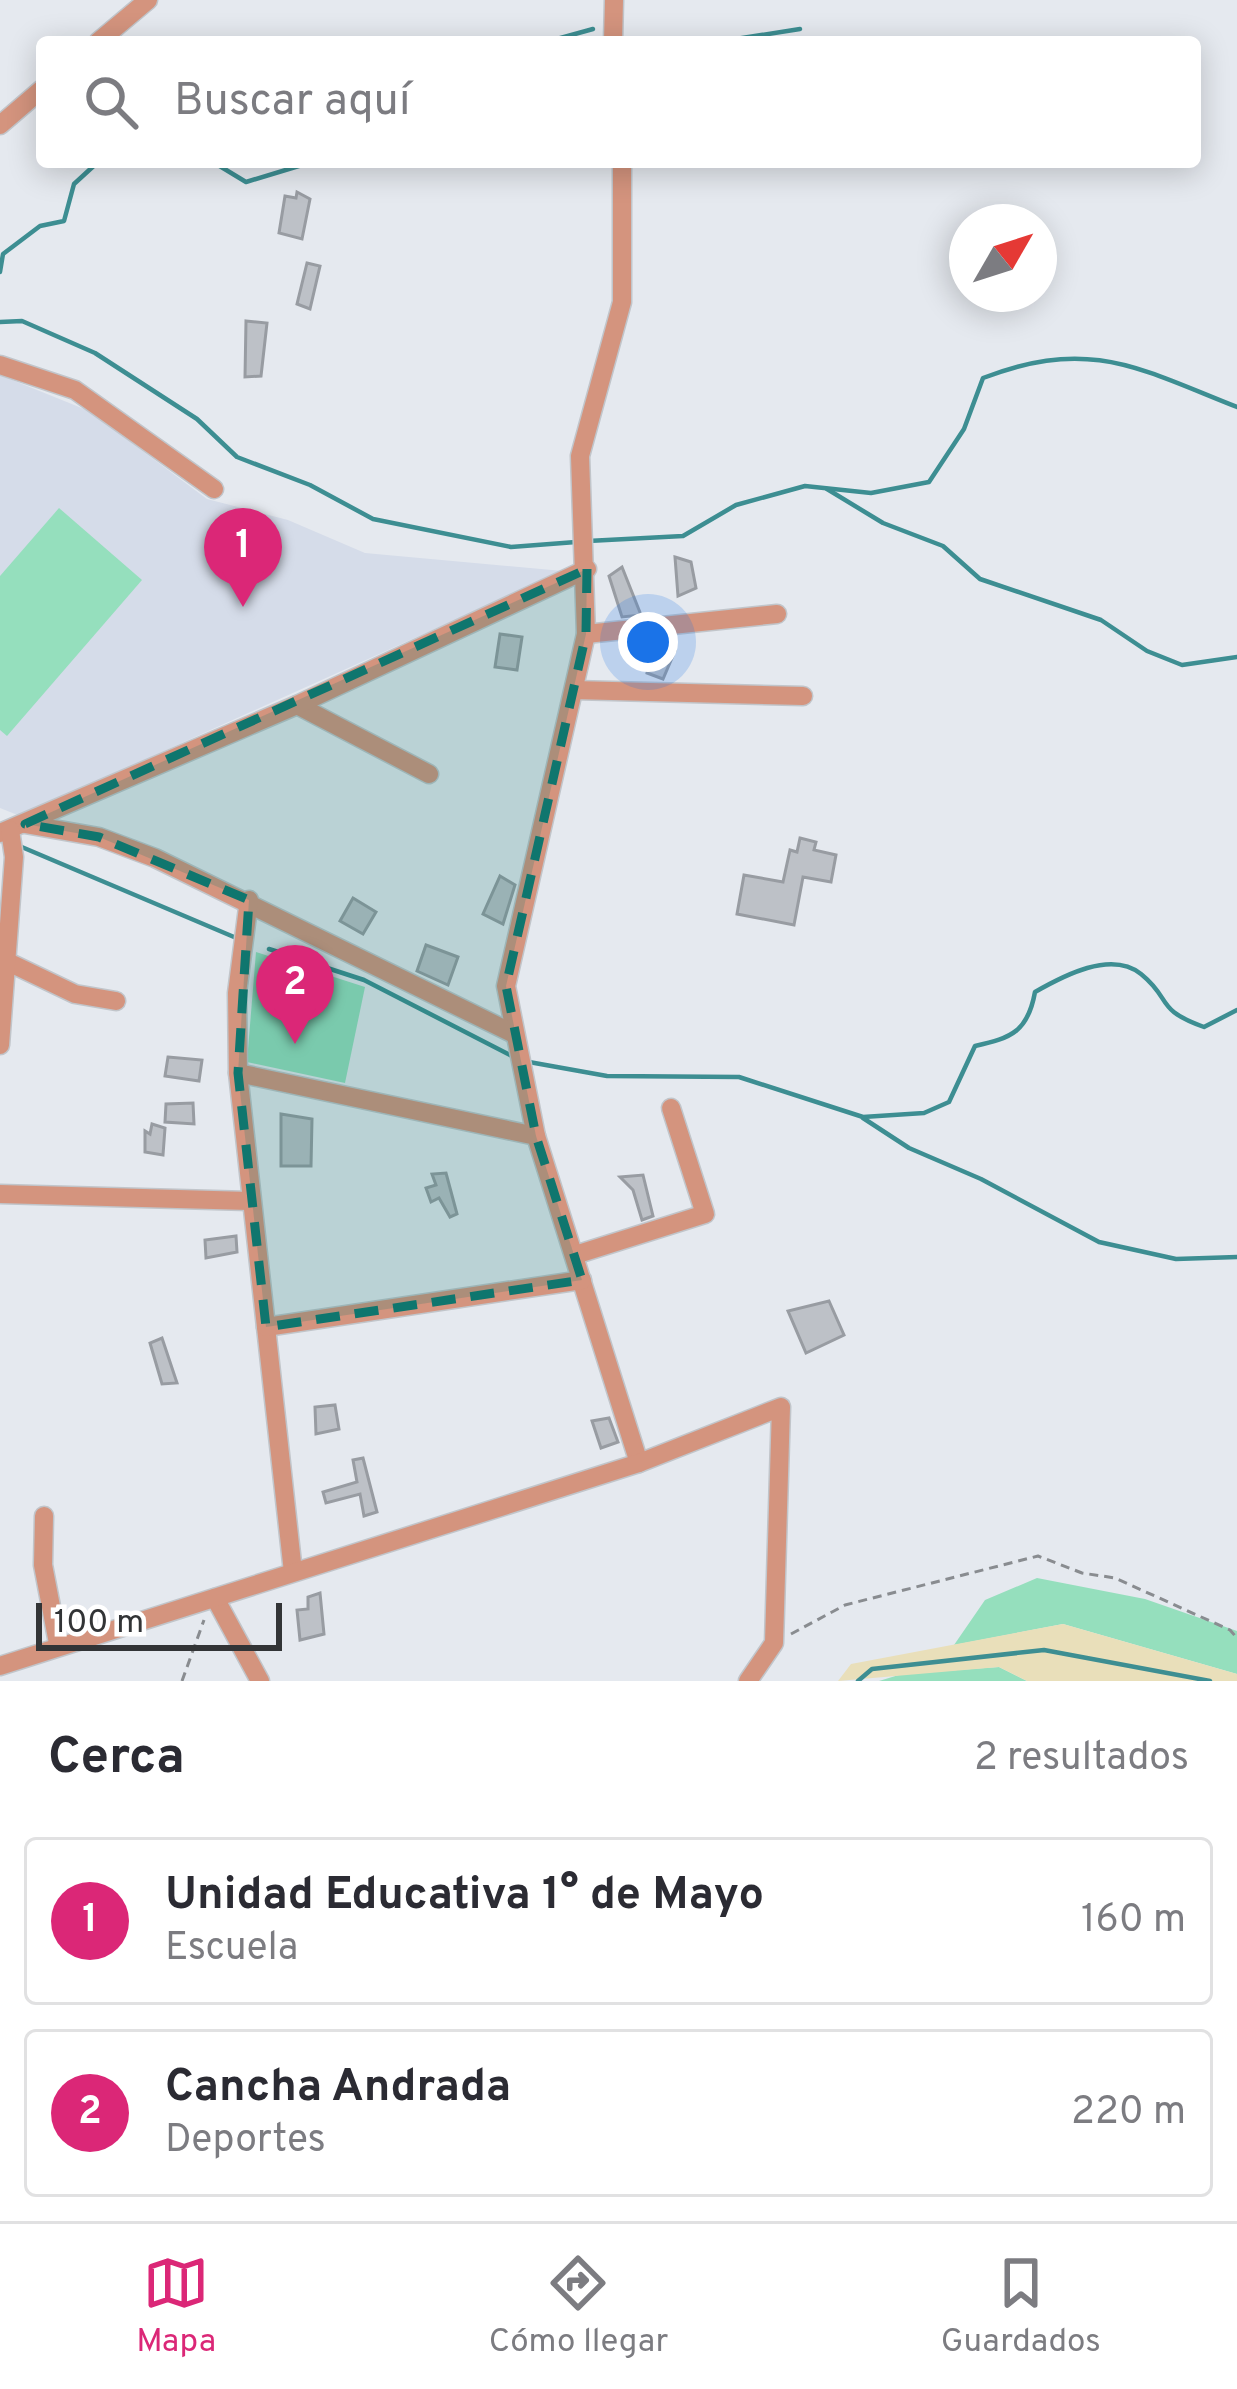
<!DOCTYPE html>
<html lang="es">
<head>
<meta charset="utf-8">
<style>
	body { margin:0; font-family:Overpass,sans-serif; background:#f7f7f7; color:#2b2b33 }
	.compass { position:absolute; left:949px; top:204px; width:108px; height:108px; border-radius:50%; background:#fff; box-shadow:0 6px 30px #0003; rotate:51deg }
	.scale { position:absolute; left:36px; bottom:30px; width:246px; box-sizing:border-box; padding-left:12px; border:6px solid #323436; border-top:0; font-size:33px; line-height:42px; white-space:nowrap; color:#323436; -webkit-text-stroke:9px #fff; paint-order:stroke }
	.you { position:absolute; left:648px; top:642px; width:42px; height:42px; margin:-30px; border:9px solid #fff; border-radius:50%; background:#1a73e8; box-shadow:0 0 0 18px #1a73e833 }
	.badge { display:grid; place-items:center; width:78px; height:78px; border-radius:50%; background:#db2777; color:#fff; font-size:39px; font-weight:700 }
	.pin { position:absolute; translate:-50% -99px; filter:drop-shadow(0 3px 6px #0008) }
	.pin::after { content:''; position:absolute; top:63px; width:42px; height:36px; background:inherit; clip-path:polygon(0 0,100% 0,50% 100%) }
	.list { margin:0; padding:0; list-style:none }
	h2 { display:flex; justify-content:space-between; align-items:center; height:156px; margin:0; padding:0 48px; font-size:51px }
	h2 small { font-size:39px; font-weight:400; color:#7c7c81 }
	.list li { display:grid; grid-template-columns:78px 1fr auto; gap:36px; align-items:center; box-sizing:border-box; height:168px; margin:0 24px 24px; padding:0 24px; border:3px solid #e1e1e2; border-radius:12px }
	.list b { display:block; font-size:45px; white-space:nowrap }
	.list p { margin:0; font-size:39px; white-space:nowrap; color:#7c7c81 }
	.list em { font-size:39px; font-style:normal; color:#7c7c81 }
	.icon { flex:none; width:66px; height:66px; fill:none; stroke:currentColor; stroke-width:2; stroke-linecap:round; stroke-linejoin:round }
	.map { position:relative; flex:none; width:1237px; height:1681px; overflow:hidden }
	.search { position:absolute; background:#fff; box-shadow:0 6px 30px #0003; left:36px; right:36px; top:36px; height:132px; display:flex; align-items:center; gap:30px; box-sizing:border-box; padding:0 42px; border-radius:12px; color:#7c7c81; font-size:45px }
	.sheet { height:540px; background:#fff }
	nav { display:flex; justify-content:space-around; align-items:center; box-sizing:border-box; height:168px; border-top:3px solid #e1e1e2; background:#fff; font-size:33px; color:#7c7c81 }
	nav a { display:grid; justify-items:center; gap:6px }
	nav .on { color:#db2777 }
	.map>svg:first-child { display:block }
	.built { fill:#d5dce9 }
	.green { fill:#95dfbd }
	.sand { fill:#e9dfba }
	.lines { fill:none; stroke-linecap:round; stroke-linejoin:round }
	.stream { stroke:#3d8e92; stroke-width:4.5 }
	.building { fill:#bdc1c7; stroke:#989ca2; stroke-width:3 }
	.minor-casing { stroke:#c1c5ca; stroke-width:21 }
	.path { stroke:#898c90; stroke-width:3; stroke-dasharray:9 6; stroke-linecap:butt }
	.minor { stroke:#d4947e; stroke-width:18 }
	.marked { fill:#0f766e; fill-opacity:0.2; stroke:#0f766e; stroke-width:9; stroke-dasharray:24 15; stroke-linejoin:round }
</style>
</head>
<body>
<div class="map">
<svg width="1237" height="1681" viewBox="0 0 1237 1681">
	<rect width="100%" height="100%" fill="#e5e9ef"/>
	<!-- built -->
	<path class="built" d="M 0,375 L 89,411 L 207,499 L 288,520 L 365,553 L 563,571 L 20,816 L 0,808 Z"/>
	<!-- green -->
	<g class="green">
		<path d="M 59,508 L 142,580 L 7,736 L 0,730 L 0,576 Z"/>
		<path d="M 256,952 L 365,987 L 345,1083 L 247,1062 Z"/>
		<path d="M 1037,1578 L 1145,1599 L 1237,1631 L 1237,1674 L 1063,1624 L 954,1645 L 985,1600 Z"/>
		<path d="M 999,1667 L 1027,1681 L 879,1681 L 902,1674 Z"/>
	</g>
	<!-- sand -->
	<path class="sand" d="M 1063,1624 L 1237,1674 L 1237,1681 L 1027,1681 L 999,1667 L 838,1681 L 851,1664 Z"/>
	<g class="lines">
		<!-- stream -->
		<g class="stream">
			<path d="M 642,41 L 723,41 L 800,29"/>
			<path d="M 546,42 L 593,29"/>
			<path d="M 213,162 L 246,182 L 312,162"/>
			<path d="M 0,272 L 3,254 L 40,226 L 64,221 L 74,184 L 98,162"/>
			<path d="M 0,322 L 22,321 L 95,353 L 197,419 L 237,457 L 310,485 L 373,519 L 511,547 L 576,542"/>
			<path d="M 827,489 L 883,523 L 943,546 L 980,579 L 1101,620 L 1147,651 L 1182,665 L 1237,657"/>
			<path d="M 588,541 L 683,536 L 736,505 L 805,486 L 871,493 L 929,482 L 964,429 L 983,378 C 1090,337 1138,368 1237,407"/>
			<path d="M 17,845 L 234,937"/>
			<path d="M 269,949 L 364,980 L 512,1056"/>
			<path d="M 529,1062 L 607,1076 L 739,1077 L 863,1117 L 924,1113 L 949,1102 L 975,1046 C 1012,1038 1028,1031 1035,992 C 1063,976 1111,950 1141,974 C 1173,1000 1154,1009 1204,1027 L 1237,1010"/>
			<path d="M 863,1118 L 909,1148 L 981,1179 L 1099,1242 L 1176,1259 L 1237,1257"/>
			<path d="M 858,1681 L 872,1669 L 1044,1650 L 1210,1681"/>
		</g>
	</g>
	<!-- building -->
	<g class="building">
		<path d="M 297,192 L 310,199 L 302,239 L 279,233 L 285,196 L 296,198 Z"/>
		<path d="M 307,263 L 320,266 L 310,309 L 297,304 Z"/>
		<path d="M 246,321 L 267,323 L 261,376 L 245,377 Z"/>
		<path d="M 675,557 L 691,562 L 696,588 L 678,596 Z"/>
		<path d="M 622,567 L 641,615 L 622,617 L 609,576 Z"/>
		<path d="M 500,634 L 522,637 L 517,670 L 495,667 Z"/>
		<path d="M 654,640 L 675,651 L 663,679 L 647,673 Z"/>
		<path d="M 800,838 L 816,842 L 814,850 L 836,855 L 831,882 L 803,877 L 794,925 L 737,914 L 744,875 L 783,882 L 790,850 L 797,852 Z"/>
		<path d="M 500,876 L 515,885 L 503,924 L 483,914 Z"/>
		<path d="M 353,898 L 376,912 L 363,934 L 340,921 Z"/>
		<path d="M 426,945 L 458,957 L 448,985 L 417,971 Z"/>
		<path d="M 168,1057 L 202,1060 L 199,1081 L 165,1076 Z"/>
		<path d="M 193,1103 L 194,1124 L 165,1122 L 166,1104 Z"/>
		<path d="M 281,1114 L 312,1119 L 311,1166 L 281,1166 Z"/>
		<path d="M 152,1124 L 165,1128 L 163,1155 L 145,1152 L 145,1131 L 150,1134 Z"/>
		<path d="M 446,1173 L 457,1214 L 450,1217 L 439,1198 L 431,1202 L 426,1188 L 436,1185 L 432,1174 Z"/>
		<path d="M 643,1175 L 653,1216 L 642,1220 L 633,1190 L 620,1177 Z"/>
		<path d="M 236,1236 L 237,1252 L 206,1258 L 205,1240 Z"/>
		<path d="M 829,1301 L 844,1335 L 806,1353 L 788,1311 Z"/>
		<path d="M 162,1338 L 177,1383 L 162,1384 L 150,1343 Z"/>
		<path d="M 335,1405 L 339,1429 L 316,1434 L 315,1407 Z"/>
		<path d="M 609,1418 L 618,1442 L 601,1448 L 592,1421 Z"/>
		<path d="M 363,1458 L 377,1512 L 364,1516 L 360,1494 L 326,1503 L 323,1492 L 357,1482 L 353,1460 Z"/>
		<path d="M 320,1593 L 324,1634 L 300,1640 L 297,1610 L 308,1609 L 308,1597 Z"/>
	</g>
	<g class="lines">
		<!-- minor casing -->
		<g class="minor-casing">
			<g id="minor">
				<path d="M 98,42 L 148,0"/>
				<path d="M 613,42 L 614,0"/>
				<path d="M 0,125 L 42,89"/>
				<path d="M 622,162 L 622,302 L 580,456 L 586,634 L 506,986 L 536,1136 L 639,1463"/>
				<path d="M 0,365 L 75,390 L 214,489"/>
				<path d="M 586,634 L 777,614"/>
				<path d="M 574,690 L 803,696"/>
				<path d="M 297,705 L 429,774"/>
				<path d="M 25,824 L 99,837 L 155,858 L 512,1033"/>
				<path d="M 0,833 L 297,705 L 587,569"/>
				<path d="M 249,900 L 237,993 L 238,1073 L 293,1572"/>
				<path d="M 8,962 L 75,994 L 116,1001"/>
				<path d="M 0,1045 L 14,857 L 10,830"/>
				<path d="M 238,1073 L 536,1136"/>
				<path d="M 0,1194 L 249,1201"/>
				<path d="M 575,1255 L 705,1214 L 671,1108"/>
				<path d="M 266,1327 L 582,1280"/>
				<path d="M 44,1516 L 43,1565 L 58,1643"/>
				<path d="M 215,1598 L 260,1681"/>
				<path d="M 0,1666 L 639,1463 L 781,1407 L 774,1643 L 748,1681"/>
			</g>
		</g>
		<!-- path -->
		<g class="path">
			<path d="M 791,1634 L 845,1605 L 1038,1556 L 1082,1573 L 1115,1578 L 1230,1630 L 1237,1638"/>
			<path d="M 182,1681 L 204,1620"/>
		</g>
		<!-- minor -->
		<use href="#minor" class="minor"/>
	</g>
	<!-- marked area -->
	<path class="marked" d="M 587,569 L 586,634 L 506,986 L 536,1136 L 582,1280 L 266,1327 L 238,1073 L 249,900 L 99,837 L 25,824 Z"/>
</svg>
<svg class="compass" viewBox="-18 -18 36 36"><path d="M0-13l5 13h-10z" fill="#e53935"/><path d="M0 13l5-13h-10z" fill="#7c7c81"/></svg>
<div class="scale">100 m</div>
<div class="you"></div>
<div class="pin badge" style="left:243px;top:607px">1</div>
<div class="pin badge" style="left:295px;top:1044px">2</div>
<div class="search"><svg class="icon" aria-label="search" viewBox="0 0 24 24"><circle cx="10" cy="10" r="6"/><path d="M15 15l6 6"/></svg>Buscar aquí</div>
</div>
<section class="sheet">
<h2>Cerca<small>2 resultados</small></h2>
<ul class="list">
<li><span class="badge">1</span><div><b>Unidad Educativa 1° de Mayo</b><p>Escuela</p></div><em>160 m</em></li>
<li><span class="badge">2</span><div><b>Cancha Andrada</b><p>Deportes</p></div><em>220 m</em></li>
</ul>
</section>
<nav>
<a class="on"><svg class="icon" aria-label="map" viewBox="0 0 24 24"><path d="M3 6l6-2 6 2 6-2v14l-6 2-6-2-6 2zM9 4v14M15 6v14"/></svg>Mapa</a>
<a><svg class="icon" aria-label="directions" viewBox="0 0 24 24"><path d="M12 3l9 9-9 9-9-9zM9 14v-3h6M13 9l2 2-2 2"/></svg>Cómo llegar</a>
<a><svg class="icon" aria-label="saved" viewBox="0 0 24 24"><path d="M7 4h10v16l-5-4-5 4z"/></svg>Guardados</a>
</nav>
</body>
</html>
